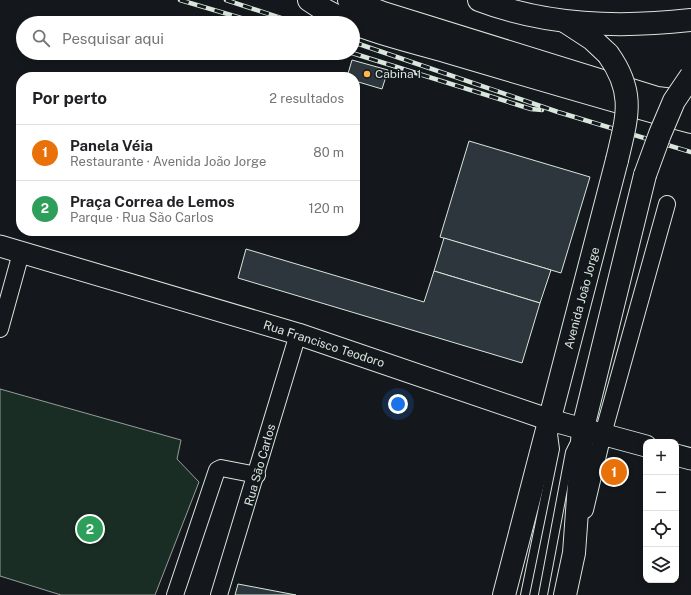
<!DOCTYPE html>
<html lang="pt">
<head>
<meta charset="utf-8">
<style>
	body { margin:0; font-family:"Public Sans",sans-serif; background:#f2f2f2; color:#202124 }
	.controls { position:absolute; right:12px; bottom:12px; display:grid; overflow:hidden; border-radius:8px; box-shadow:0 2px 6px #0003 }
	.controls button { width:36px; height:36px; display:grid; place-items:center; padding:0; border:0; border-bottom:1px solid #e0e0e0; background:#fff; color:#202124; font:20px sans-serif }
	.you { position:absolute; left:398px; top:404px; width:14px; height:14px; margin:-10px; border:3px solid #fff; border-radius:50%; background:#1a73e8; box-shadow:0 0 0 6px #1a73e833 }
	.badge { display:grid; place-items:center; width:26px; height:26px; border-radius:50%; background:#846436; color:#fff; font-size:13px; font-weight:700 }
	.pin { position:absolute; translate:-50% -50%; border:2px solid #fff; box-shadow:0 1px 4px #0006 }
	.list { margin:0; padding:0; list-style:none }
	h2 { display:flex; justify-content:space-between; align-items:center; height:52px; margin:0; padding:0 16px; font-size:17px }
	h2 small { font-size:13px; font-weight:400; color:#757577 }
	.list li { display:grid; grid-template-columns:26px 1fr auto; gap:12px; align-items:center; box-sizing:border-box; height:56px; padding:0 16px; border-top:1px solid #e0e0e0 }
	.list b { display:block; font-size:15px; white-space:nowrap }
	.list p { margin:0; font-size:13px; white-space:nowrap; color:#757577 }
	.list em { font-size:13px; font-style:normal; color:#757577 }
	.icon { flex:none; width:22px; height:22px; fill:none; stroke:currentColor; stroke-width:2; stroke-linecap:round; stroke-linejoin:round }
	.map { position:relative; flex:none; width:691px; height:595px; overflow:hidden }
	.search { position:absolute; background:#fff; box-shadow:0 2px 6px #0003; left:16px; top:16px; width:344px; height:44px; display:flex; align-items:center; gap:10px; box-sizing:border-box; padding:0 14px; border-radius:22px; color:#757577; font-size:15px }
	.panel { position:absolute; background:#fff; box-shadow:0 2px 6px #0003; left:16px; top:72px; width:344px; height:164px; border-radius:16px }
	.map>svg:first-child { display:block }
	.green { fill:#1a2d24; stroke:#939e99 }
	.building { fill:#2c363c; stroke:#d8e6dc }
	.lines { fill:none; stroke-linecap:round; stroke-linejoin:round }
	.service-casing { stroke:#d8e6dc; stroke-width:10 }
	.minor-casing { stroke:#d8e6dc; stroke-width:18 }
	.tertiary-casing { stroke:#d8e6dc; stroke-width:23 }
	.primary-casing { stroke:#d8e6dc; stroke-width:24 }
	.service { stroke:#14181c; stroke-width:8 }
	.minor { stroke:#14181c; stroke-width:16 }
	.tertiary { stroke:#14181c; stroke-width:21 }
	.primary { stroke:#14181c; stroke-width:22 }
	.rail-casing { stroke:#d8e6dc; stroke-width:4.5 }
	.rail { stroke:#14181c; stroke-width:3; stroke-dasharray:9; stroke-linecap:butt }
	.primary-bridge-casing { stroke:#d8e6dc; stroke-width:24; stroke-linecap:butt }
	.primary-bridge { stroke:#14181c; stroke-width:22 }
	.poi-dot { fill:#ffb74d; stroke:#14181c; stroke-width:1.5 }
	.labels { text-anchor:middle; stroke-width:3; stroke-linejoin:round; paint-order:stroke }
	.poi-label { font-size:12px; fill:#d8e6dc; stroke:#14181c; text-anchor:start }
	.street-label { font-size:12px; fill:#d8e6dc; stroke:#14181c }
</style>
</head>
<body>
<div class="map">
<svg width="691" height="595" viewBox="0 0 691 595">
	<rect width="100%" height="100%" fill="#14181c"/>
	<!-- green -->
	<path class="green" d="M 0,389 L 181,440 L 177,459 L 199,482 L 155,595 L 61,595 L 0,576 Z"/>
	<!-- building -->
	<g class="building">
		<path d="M 352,60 L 388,70 L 382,89 L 355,81 L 355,77 L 347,77 Z"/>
		<path d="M 469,141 L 590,177 L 561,273 L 440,237 Z"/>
		<path d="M 444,238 L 551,270 L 540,303 L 434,271 Z"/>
		<path d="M 246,249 L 424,302 L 434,271 L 540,303 L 522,363 L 238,278 Z"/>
		<path d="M 238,584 L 296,595 L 235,595 Z"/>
	</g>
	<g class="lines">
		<!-- service casing -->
		<g class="service-casing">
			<g id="service">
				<path d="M 525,595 L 555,449 L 553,434"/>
				<path d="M 543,595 L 570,452 L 575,442"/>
			</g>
		</g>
		<!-- minor casing -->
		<g class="minor-casing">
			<g id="minor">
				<path d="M 0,329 L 21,253"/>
				<path d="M 585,510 L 603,434 L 667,204"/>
				<path d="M 175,595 L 217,470 L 221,468 L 257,475"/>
				<path d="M 219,595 L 298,334"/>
			</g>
		</g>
		<!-- tertiary casing -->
		<g class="tertiary-casing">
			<g id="tertiary">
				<path d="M 0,246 L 298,334 L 550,420 L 646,446"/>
				<path d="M 676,455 L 691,459"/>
			</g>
		</g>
		<!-- primary casing -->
		<g class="primary-casing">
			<g id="primary">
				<path d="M 309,0 C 348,28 404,39 448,52 C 529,76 610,100 691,122"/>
				<path d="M 349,0 L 383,13 L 657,98 L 691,102"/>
				<path d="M 479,0 C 547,26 619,28 691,20"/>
				<path d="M 566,22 L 592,39 L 608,54"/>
				<path d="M 504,595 L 617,160"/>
				<path d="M 565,595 L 574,553 L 583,428 L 645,175"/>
			</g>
		</g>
		<!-- service -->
		<use href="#service" class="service"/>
		<!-- minor -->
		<use href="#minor" class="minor"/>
		<!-- tertiary -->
		<use href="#tertiary" class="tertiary"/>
		<!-- primary -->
		<use href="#primary" class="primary"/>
		<!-- rail casing -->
		<g class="rail-casing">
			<g id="rail">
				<path d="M 180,0 L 258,23"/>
				<path d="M 226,0 L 296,23"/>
				<path d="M 353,42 L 558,112 L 691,152"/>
				<path d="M 352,53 L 531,109 L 542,110"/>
			</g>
		</g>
		<!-- rail -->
		<use href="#rail" class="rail"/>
		<!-- primary-bridge casing -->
		<g class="primary-bridge-casing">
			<g id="primary-bridge">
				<path d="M 608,54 C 636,93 627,117 617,160"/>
				<path d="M 645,175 L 660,134 L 674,101 L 691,76"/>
			</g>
		</g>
		<!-- primary-bridge -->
		<use href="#primary-bridge" class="primary-bridge"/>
	</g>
	<!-- markers -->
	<circle class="poi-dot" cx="367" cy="74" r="4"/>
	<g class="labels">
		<!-- poi labels -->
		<g class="poi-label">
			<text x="375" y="78">Cabina 1</text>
		</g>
		<!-- street labels -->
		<g class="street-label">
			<text transform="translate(582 298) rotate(-75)" y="4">Avenida João Jorge</text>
			<text transform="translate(324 344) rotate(18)" y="4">Rua Francisco Teodoro</text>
			<text transform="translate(260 465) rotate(-74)" y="4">Rua São Carlos</text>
		</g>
	</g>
</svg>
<div class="controls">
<button>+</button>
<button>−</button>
<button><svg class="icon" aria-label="locate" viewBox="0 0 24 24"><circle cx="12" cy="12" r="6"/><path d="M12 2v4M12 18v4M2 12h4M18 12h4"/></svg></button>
<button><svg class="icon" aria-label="layers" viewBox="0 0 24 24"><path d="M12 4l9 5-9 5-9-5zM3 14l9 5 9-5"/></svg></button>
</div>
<div class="you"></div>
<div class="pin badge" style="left:614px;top:472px;background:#e8710a">1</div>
<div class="pin badge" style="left:90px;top:529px;background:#2e9e5b">2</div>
<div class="search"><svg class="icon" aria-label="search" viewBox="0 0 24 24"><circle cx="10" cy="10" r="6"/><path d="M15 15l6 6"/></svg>Pesquisar aqui</div>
<section class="panel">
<h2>Por perto<small>2 resultados</small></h2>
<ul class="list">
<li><span class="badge" style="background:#e8710a">1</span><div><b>Panela Véia</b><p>Restaurante · Avenida João Jorge</p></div><em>80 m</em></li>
<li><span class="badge" style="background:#2e9e5b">2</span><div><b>Praça Correa de Lemos</b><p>Parque · Rua São Carlos</p></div><em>120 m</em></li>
</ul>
</section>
</div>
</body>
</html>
